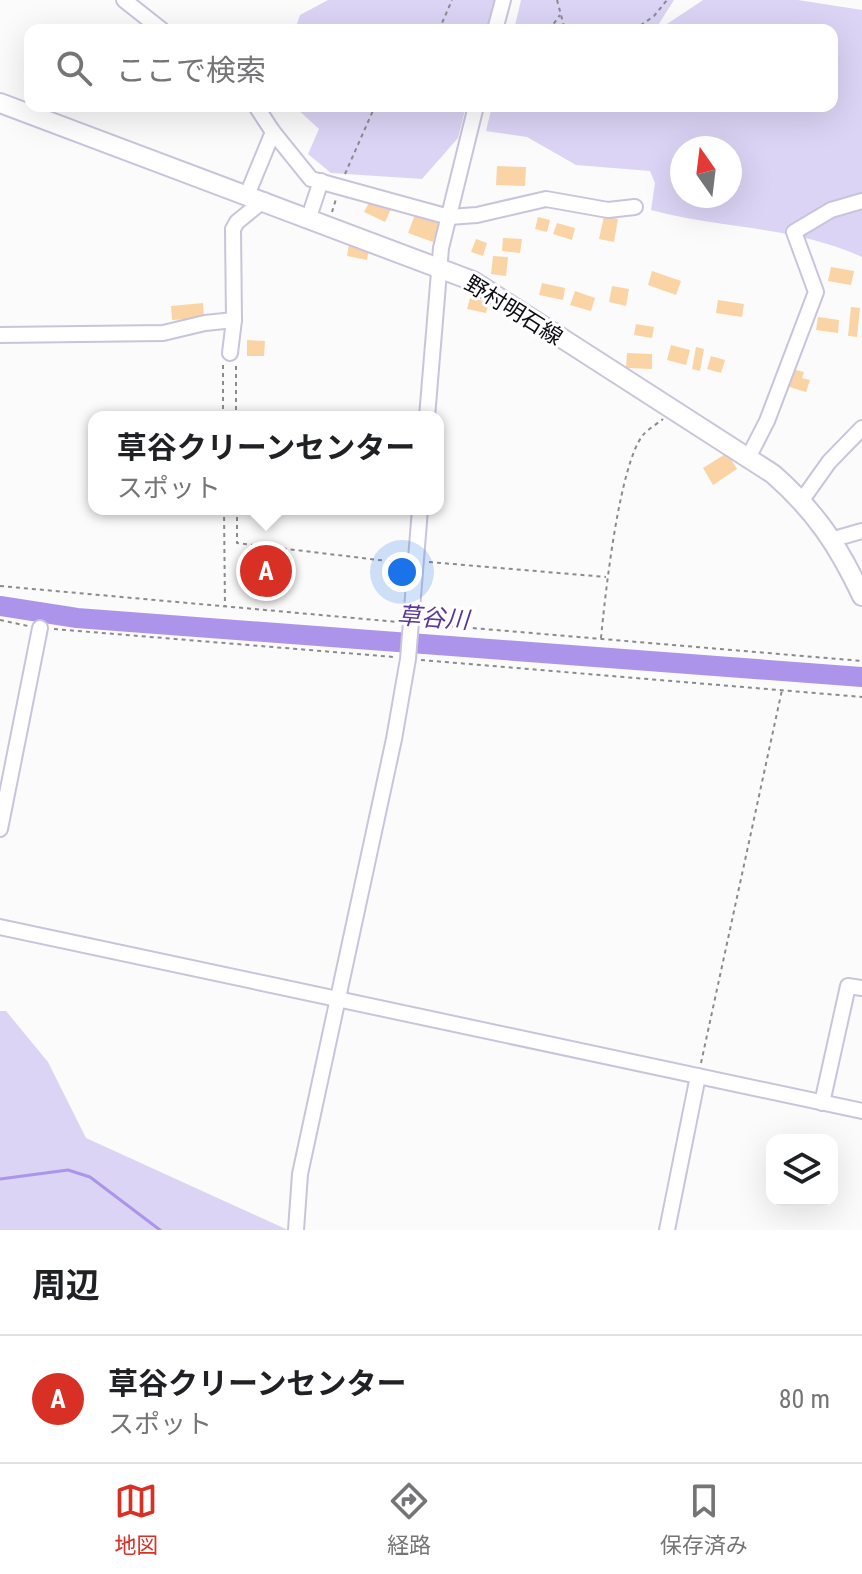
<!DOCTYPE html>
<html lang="ja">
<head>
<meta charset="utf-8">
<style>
	body { margin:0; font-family:"Roboto Condensed","Noto Sans JP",sans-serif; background:#f2f2f2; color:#202124 }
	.controls { position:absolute; right:24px; bottom:24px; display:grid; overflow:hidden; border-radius:16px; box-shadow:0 8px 32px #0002 }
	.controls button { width:72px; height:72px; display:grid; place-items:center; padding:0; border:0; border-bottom:2px solid #e0e0e0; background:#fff; color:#202124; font:40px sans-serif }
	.compass { position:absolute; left:670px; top:136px; width:72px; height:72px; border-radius:50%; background:#fff; box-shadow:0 8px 32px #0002; rotate:346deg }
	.you { position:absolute; left:402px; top:572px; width:28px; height:28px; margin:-20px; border:6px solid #fff; border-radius:50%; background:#1a73e8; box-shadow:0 0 0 12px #1a73e833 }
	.badge { display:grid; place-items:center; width:52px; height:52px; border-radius:50%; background:#d93025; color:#fff; font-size:26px; font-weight:700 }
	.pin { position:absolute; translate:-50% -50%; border:4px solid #fff; box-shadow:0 2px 8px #0006 }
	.popup { position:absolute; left:88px; top:411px; width:356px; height:104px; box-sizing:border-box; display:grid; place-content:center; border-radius:16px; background:#fff; filter:drop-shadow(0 2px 6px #0005); font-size:26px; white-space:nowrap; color:#757577 }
	.popup b { font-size:30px; color:#202124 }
	.popup::after { content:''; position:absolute; left:50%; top:100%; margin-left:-16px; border:16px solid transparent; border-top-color:#fff }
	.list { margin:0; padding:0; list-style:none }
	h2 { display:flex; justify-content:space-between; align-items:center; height:104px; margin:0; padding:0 32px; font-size:34px }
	h2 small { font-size:26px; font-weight:400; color:#757577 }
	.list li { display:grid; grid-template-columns:52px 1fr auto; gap:24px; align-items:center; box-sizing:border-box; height:128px; padding:0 32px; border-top:2px solid #e0e0e0 }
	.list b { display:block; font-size:30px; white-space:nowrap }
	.list p { margin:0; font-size:26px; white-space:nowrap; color:#757577 }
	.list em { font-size:26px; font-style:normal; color:#757577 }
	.icon { flex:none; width:44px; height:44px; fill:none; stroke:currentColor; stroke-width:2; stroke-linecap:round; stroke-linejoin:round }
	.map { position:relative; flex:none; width:862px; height:1230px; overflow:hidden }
	.search { position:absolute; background:#fff; box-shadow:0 8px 32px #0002; left:24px; right:24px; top:24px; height:88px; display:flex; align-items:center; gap:20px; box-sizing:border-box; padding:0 28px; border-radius:16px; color:#757577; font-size:30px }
	.sheet { height:232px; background:#fff }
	nav { display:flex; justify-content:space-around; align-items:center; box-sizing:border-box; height:112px; border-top:2px solid #e0e0e0; background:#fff; font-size:22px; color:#757577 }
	nav a { display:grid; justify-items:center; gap:4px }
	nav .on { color:#d93025 }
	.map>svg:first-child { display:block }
	.green { fill:#dbd4f5; fill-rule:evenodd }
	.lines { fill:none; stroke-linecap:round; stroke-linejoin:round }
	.stream { stroke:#ab94ea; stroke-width:3 }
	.river { stroke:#ab94ea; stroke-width:20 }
	.building { fill:#fbd4a5 }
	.service-casing { stroke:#c9c4dc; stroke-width:11 }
	.minor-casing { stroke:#c9c4dc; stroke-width:18 }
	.secondary-casing { stroke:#c9c4dc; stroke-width:22 }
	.path { stroke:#8b8a8e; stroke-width:2; stroke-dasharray:4 4; stroke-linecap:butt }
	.service { stroke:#fff; stroke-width:7 }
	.minor { stroke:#fff; stroke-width:14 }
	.secondary { stroke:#fff; stroke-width:18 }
	.labels { text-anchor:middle; stroke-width:6; stroke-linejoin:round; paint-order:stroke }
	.street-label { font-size:22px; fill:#0e0c14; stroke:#fff }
	.water-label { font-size:24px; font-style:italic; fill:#5a379b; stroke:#fff }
</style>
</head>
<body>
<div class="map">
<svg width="862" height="1230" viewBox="0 0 862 1230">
	<rect width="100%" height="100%" fill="#fbfbfb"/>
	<!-- green -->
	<g class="green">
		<path d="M 328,0 L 495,0 L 487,30 L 295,30 L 300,15 Z"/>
		<path d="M 521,0 L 674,0 L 655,30 L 514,30 Z"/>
		<path d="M 703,0 L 798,0 L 862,10 L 862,257 C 795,226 721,229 651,210 L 655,183 L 650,171 L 576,165 L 527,137 L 486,131 L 492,106 L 832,106 L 832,30 L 658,30 ZM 682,148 L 730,148 L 730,196 L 682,196 Z"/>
		<path d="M 294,106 L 466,106 L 458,138 L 422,179 L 331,173 L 308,154 L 319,129 Z"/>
		<path d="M 0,1011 L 6,1011 L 48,1062 L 86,1138 L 288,1230 L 0,1230 Z"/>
	</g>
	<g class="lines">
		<!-- stream -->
		<path class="stream" d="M 0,1179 L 68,1170 L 90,1177 L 160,1230"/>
		<!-- river -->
		<path class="river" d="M 0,606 L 77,618 L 862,677"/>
	</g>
	<!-- building -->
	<g class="building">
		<path d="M 497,166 L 526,167 L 525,186 L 496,185 Z"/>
		<path d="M 371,199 L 391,209 L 385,222 L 364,212 Z"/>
		<path d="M 416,212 L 440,220 L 433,242 L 408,233 Z"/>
		<path d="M 604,216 L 618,219 L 614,242 L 599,239 Z"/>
		<path d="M 538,217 L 550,220 L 547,232 L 535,229 Z"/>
		<path d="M 557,223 L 575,228 L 572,240 L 553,234 Z"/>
		<path d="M 503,238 L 522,239 L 520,253 L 502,251 Z"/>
		<path d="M 476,239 L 487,243 L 483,256 L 471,252 Z"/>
		<path d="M 349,244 L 369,248 L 367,260 L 347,256 Z"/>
		<path d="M 493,256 L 508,257 L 506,276 L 491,274 Z"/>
		<path d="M 831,267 L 854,271 L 851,285 L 828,281 Z"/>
		<path d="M 652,271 L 681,281 L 676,295 L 648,285 Z"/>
		<path d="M 542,283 L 565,288 L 563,300 L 539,295 Z"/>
		<path d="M 612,286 L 629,289 L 626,306 L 609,302 Z"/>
		<path d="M 575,291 L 595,298 L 591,311 L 570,305 Z"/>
		<path d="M 470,298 L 489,302 L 486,313 L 467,309 Z"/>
		<path d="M 718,300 L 744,304 L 742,317 L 716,313 Z"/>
		<path d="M 203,303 L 204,318 L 172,320 L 171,306 Z"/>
		<path d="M 851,307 L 860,308 L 857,337 L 848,336 Z"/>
		<path d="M 818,317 L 839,320 L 838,333 L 816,330 Z"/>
		<path d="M 636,324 L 654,327 L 652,338 L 634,335 Z"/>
		<path d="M 247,340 L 265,341 L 264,356 L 247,356 Z"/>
		<path d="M 671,345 L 690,350 L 686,365 L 667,360 Z"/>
		<path d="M 696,347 L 704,349 L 700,371 L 692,369 Z"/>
		<path d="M 627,353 L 652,354 L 652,369 L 626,368 Z"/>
		<path d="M 711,356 L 725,360 L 721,373 L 707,369 Z"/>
		<path d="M 788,368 L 804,372 L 802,378 L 810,380 L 806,392 L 783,385 Z"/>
		<path d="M 727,453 L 737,469 L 713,485 L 703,468 Z"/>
		<path d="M 248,562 L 284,565 L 283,581 L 247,577 Z"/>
	</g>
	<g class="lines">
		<!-- service casing -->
		<g class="service-casing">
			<path id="service" d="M 424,106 L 446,106"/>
		</g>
		<!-- minor casing -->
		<g class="minor-casing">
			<g id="minor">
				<path d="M 124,0 L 162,30"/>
				<path d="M 495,30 L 503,0"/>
				<path d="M 273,132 L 311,179 L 449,217 L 477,215 L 546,199 L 608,210 L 635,207"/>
				<path d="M 247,195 L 273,132 L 256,106"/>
				<path d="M 309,217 L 321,181"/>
				<path d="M 0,335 L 163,333 L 205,323 L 234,320 L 233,229 L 237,222 L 264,200"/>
				<path d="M 230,353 L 234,320"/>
				<path d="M 427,417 L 441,248 L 476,106"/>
				<path d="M 748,458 L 767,421 L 816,292 L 794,232 L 831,210 L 862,201"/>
				<path d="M 802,500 L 829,462 L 862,428"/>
				<path d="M 834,539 L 862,531"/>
				<path d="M 0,829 L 40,628"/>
				<path d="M 0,927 L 862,1111"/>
				<path d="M 822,1103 L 848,986 L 862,988"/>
				<path d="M 296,1230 L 300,1174 L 394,739 L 408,659 L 420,509"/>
				<path d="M 667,1230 L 698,1076"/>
			</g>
		</g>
		<!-- secondary casing -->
		<g class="secondary-casing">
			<path id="secondary" d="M 0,103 L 473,281 L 773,474 C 815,511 838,545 862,596"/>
		</g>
		<!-- path -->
		<g class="path">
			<path d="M 557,0 L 565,30"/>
			<path d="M 439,30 L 452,0"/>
			<path d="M 549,30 L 560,15"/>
			<path d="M 634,30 L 654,16 L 667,0"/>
			<path d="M 345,174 L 375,106"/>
			<path d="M 332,212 L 336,199"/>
			<path d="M 223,365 L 223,417"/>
			<path d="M 236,366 L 236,417"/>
			<path d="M 224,509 L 225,607"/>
			<path d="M 237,509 L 237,543 L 404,563"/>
			<path d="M 429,562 L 606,577"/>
			<path d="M 0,586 L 398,622"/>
			<path d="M 0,620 L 28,626"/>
			<path d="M 425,624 L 862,661"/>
			<path d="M 54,629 L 394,657"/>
			<path d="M 601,638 C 605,596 619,465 643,435 C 648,429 657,424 663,419"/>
			<path d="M 421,660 L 862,697"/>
			<path d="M 701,1063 L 782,690"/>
		</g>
		<!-- service -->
		<use href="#service" class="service"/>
		<!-- minor -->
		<use href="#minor" class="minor"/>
		<!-- secondary -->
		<use href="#secondary" class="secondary"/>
	</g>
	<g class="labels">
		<!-- street labels -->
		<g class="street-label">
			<text transform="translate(514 310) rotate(32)" y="8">野村明石線</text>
		</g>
		<!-- water labels -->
		<g class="water-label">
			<text transform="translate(433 618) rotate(4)" y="8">草谷川</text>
		</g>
	</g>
</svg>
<div class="controls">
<button><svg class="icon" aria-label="layers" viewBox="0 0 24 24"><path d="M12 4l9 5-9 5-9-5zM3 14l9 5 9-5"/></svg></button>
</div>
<svg class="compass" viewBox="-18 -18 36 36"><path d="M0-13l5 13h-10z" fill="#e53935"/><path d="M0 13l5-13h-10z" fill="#757577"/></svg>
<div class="you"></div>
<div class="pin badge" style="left:266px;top:571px">A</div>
<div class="popup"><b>草谷クリーンセンター</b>スポット</div>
<div class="search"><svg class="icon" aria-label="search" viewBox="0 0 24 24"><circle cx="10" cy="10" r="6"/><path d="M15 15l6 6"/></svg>ここで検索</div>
</div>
<section class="sheet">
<h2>周辺<small></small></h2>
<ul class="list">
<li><span class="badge">A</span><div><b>草谷クリーンセンター</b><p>スポット</p></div><em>80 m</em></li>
</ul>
</section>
<nav>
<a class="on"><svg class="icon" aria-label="map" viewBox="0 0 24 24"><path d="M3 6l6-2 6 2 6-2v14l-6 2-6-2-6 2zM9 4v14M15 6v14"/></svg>地図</a>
<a><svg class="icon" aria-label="directions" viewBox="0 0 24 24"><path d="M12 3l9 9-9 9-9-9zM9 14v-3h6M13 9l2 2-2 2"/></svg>経路</a>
<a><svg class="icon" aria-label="saved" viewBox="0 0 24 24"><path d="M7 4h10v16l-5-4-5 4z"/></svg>保存済み</a>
</nav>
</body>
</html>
